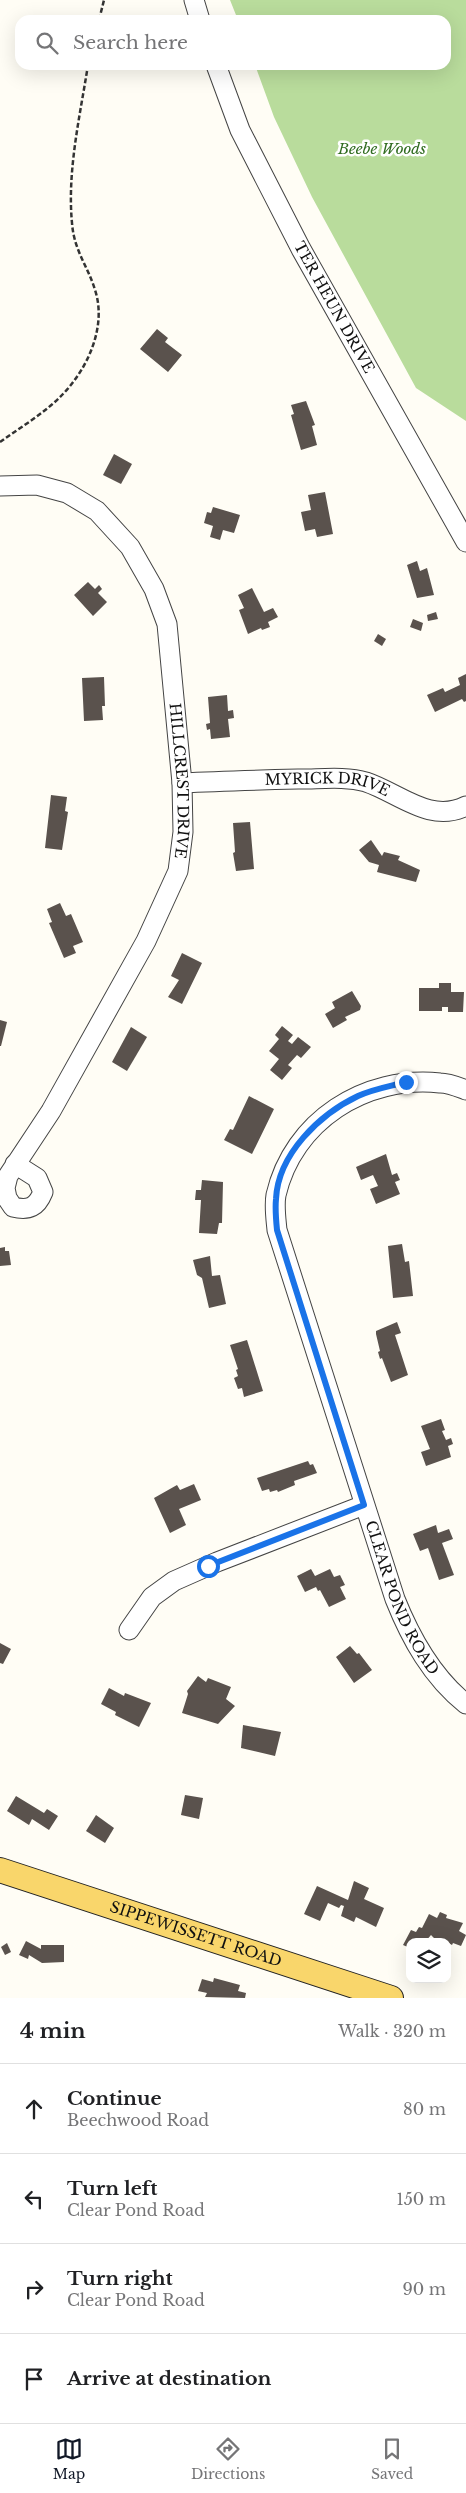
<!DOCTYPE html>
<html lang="en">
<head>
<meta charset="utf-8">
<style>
	body { margin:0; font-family:"Libre Baskerville",serif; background:#f6f6f6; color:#202124 }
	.controls { position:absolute; right:15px; bottom:15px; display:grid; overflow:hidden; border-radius:10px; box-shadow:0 5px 20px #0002 }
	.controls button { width:45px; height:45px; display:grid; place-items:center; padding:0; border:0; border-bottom:1px solid #e0e0e0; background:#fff; color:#202124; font:25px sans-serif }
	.stop { position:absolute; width:15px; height:15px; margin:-11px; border:4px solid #1a73e8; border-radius:50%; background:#fff }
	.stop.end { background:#1a73e8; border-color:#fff; box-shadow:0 1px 5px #0008 }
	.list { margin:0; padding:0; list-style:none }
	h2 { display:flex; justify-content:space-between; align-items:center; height:65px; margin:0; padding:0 20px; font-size:21px }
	h2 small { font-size:16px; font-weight:400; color:#757577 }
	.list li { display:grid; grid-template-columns:32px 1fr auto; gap:15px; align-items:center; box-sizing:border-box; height:90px; padding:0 20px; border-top:1px solid #e0e0e0 }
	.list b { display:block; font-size:19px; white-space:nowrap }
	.list p { margin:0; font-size:16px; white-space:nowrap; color:#757577 }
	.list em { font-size:16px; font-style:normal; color:#757577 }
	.icon { flex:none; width:28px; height:28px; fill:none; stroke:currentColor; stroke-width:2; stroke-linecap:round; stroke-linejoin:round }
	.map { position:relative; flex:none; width:466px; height:1998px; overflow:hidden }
	.search { position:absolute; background:#fff; box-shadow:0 5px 20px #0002; left:15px; right:15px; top:15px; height:55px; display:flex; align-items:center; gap:12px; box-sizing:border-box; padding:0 18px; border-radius:15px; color:#757577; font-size:19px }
	.sheet { height:425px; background:#fff }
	nav { display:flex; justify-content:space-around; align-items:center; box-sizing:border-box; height:70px; border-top:1px solid #e0e0e0; background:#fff; font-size:14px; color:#757577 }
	nav a { display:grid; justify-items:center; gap:2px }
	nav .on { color:#111827 }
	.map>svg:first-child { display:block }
	.forest { fill:#b9dc9c }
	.building { fill:#5a524d }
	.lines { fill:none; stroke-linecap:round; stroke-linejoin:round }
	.minor-casing { stroke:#444; stroke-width:21 }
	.major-casing { stroke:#222; stroke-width:26 }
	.path { stroke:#333; stroke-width:2.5; stroke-dasharray:5 2.5; stroke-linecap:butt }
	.minor { stroke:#fff; stroke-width:19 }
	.major { stroke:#f9d66b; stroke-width:24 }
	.route { stroke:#1a73e8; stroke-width:6 }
	.labels { text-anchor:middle; stroke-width:5; stroke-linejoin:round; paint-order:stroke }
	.park-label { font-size:15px; font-style:italic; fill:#2f6b1f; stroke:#fff }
	.street-label { font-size:15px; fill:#111; stroke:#fff }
</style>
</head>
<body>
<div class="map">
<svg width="466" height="1998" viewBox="0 0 466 1998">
	<rect width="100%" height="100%" fill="#fffdf5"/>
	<!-- forest -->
	<path class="forest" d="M 230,0 L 466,0 L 466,421 L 416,388 L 312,197 L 274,117 L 255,65 L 446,65 L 446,20 L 238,20 Z"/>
	<!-- building -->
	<g class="building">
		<path d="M 157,329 L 168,338 L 165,342 L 182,355 L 168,372 L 140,349 Z"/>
		<path d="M 306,401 L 315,425 L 312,426 L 317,445 L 301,450 L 291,415 L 294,414 L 291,405 Z"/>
		<path d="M 114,454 L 132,464 L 121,484 L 103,475 Z"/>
		<path d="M 325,492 L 333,534 L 317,537 L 315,529 L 305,531 L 301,512 L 311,510 L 308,495 Z"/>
		<path d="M 213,507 L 240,515 L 234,533 L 223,530 L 220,540 L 210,537 L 213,526 L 204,523 L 207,512 L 211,513 Z"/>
		<path d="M 417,561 L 420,571 L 427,568 L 434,595 L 417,598 L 407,565 Z"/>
		<path d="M 88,582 L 95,589 L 99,585 L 102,589 L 98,593 L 107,602 L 93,616 L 74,595 Z"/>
		<path d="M 252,588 L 264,612 L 273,608 L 278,617 L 268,622 L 270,627 L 262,630 L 261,628 L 248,634 L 239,610 L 244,608 L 238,595 Z"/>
		<path d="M 436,612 L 438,619 L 428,621 L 427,615 Z"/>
		<path d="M 413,619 L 423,623 L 421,631 L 410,627 Z"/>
		<path d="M 378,634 L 386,639 L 382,646 L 374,641 Z"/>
		<path d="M 466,674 L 466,701 L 464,702 L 462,699 L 435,712 L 427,695 L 443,688 L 445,692 L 460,685 L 458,678 Z"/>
		<path d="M 104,677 L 105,706 L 102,706 L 103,720 L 84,721 L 82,678 Z"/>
		<path d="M 227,695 L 228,711 L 233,710 L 234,718 L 228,719 L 230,737 L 211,739 L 210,729 L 207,730 L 206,724 L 210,723 L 208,697 Z"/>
		<path d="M 51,795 L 67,797 L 65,811 L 68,812 L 62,850 L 45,848 Z"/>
		<path d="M 250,822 L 254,869 L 236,871 L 233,853 L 235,852 L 233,823 Z"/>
		<path d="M 371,840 L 382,856 L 384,852 L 400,856 L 398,860 L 420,870 L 416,882 L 377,872 L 379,865 L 369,862 L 359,850 Z"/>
		<path d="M 60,903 L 66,916 L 71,914 L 83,942 L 73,946 L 76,953 L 64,958 L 49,923 L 52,922 L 47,909 Z"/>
		<path d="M 182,953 L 202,963 L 182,1004 L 168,997 L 179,980 L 171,976 Z"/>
		<path d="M 439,983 L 451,983 L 451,992 L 464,992 L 463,1012 L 448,1012 L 448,1007 L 442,1007 L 442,1011 L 419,1011 L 419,988 L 439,988 Z"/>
		<path d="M 352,991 L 361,1006 L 360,1010 L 345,1017 L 347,1020 L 333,1028 L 325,1014 L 335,1008 L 332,1002 Z"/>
		<path d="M 0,1020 L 7,1022 L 1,1046 L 0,1046 Z"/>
		<path d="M 282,1026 L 293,1035 L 288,1041 L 292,1044 L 298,1037 L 311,1047 L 301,1058 L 297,1055 L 288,1065 L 292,1068 L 282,1080 L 270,1070 L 279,1059 L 269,1051 L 279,1039 L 275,1035 Z"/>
		<path d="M 131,1027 L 147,1037 L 127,1071 L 112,1062 Z"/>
		<path d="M 249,1096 L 274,1109 L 252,1154 L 224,1140 L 230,1129 L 233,1130 Z"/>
		<path d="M 386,1154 L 392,1175 L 397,1173 L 400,1180 L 395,1182 L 400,1194 L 376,1204 L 370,1189 L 378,1186 L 373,1175 L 361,1180 L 356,1167 Z"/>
		<path d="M 202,1180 L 223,1182 L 222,1223 L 219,1223 L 217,1234 L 199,1233 L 201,1200 L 195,1200 L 196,1190 L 201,1190 Z"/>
		<path d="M 402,1244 L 405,1262 L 409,1261 L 413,1296 L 393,1298 L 388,1246 Z"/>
		<path d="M 5,1247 L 5,1251 L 9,1251 L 11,1265 L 0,1266 L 0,1248 Z"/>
		<path d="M 210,1256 L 212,1276 L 220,1275 L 226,1304 L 209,1308 L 202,1278 L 197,1275 L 193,1260 Z"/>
		<path d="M 397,1322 L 401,1333 L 395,1335 L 408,1375 L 391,1382 L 382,1358 L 380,1359 L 378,1352 L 380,1351 L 376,1334 L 376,1331 Z"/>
		<path d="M 247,1340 L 263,1391 L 244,1397 L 242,1388 L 238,1389 L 234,1378 L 238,1376 L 236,1370 L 238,1369 L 230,1345 Z"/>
		<path d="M 441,1419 L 445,1430 L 442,1431 L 446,1440 L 451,1438 L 453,1444 L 448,1446 L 451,1457 L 426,1466 L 421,1452 L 430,1449 L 421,1426 Z"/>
		<path d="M 308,1461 L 310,1465 L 313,1464 L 317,1473 L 294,1481 L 295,1485 L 278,1492 L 277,1490 L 270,1492 L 269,1489 L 262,1491 L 257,1478 Z"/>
		<path d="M 194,1484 L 201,1500 L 179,1509 L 186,1525 L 170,1533 L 154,1498 L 177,1485 L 180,1490 Z"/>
		<path d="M 436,1525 L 438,1533 L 449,1529 L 453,1539 L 442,1543 L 454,1575 L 439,1580 L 428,1548 L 420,1551 L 413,1534 Z"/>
		<path d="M 311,1569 L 315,1576 L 330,1569 L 334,1577 L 340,1575 L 345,1585 L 340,1587 L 346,1599 L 329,1607 L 320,1590 L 318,1591 L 316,1587 L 305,1592 L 297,1576 Z"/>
		<path d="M 0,1643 L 11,1649 L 3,1664 L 0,1663 Z"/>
		<path d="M 350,1646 L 357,1654 L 359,1653 L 372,1670 L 354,1683 L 336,1657 Z"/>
		<path d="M 198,1676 L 206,1682 L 208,1678 L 231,1687 L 226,1699 L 235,1706 L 218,1724 L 182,1713 L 188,1694 L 187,1691 Z"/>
		<path d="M 109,1688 L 124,1696 L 125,1693 L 151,1703 L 139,1727 L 115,1715 L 116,1712 L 101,1704 Z"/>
		<path d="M 243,1725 L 281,1732 L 275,1756 L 241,1748 Z"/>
		<path d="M 185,1795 L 203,1798 L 199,1819 L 181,1815 Z"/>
		<path d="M 16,1796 L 44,1813 L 47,1809 L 58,1816 L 49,1830 L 32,1819 L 29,1825 L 7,1811 Z"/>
		<path d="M 96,1815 L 114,1828 L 105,1843 L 86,1831 Z"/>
		<path d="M 354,1881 L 369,1888 L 364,1899 L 384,1908 L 376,1927 L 356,1917 L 354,1922 L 341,1916 L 344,1906 L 341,1905 L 339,1908 L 328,1903 L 320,1921 L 304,1914 L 317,1886 L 348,1900 Z"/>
		<path d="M 440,1912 L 447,1915 L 446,1918 L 463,1923 L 459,1931 L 466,1935 L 461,1946 L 453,1943 L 452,1945 L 447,1942 L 438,1942 L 431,1935 L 425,1942 L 410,1942 L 410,1948 L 403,1945 L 411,1930 L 416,1932 L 419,1927 L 422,1928 L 429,1914 L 437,1918 Z"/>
		<path d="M 26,1941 L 41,1949 L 41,1945 L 64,1945 L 64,1962 L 42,1963 L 29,1955 L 28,1959 L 19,1955 Z"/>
		<path d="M 7,1943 L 11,1952 L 5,1955 L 1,1947 Z"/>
		<path d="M 214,1978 L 240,1985 L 238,1991 L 246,1993 L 245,1998 L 205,1997 L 207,1993 L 198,1991 L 202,1979 L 213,1982 Z"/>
	</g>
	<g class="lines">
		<!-- minor casing -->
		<g class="minor-casing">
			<g id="minor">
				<path d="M 194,0 L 200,20"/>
				<path id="s1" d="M 216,65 L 240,130 L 301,249 L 466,542"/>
				<path id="s2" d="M 0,486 L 37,485 L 67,493 L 97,511 L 130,547 L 154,589 L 167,624 L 182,783 L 183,832 L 178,871 L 146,941 L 51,1111 L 8,1176 L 5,1188 L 7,1198 L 13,1207 C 29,1211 37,1207 43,1192 L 37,1178 L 15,1164"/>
				<path id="s3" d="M 182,783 C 222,781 262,780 301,779 C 321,779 346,776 366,782 C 399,793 430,824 466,806"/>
				<path id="s4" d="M 466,1090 C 458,1087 449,1083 440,1083 C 365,1075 293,1121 276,1195 C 274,1206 276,1219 277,1230 L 395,1599 C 411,1639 432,1677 466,1704"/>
				<path d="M 129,1630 L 152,1597 L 174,1581 L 217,1562 L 364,1505"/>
			</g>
		</g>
		<!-- major casing -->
		<g class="major-casing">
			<g id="major">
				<path id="s5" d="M 0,1870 L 391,1998"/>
			</g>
		</g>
		<!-- path -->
		<g class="path">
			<path d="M 99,20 L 104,0"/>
			<path d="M 0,442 C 21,427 45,413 63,394 C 88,368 107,326 95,290 C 88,266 74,251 72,223 C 67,171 80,116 88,65"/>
		</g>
		<!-- minor -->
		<use href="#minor" class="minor"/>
		<!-- major -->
		<use href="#major" class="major"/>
	</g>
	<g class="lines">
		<!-- route -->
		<path class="route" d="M 208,1566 L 364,1505 L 277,1230 C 276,1220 275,1209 276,1199 C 278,1154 320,1114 358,1096 C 373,1089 391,1086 406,1082"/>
	</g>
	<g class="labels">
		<!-- park labels -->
		<g class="park-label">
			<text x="382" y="154">Beebe Woods</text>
		</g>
		<!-- street labels -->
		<g class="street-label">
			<text dy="5" stroke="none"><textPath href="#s1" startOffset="270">TER HEUN DRIVE</textPath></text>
			<text dy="5" stroke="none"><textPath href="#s2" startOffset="395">HILLCREST DRIVE</textPath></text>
			<text dy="5" stroke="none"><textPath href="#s3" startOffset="146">MYRICK DRIVE</textPath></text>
			<text dy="5" stroke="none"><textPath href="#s4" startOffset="668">CLEAR POND ROAD</textPath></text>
			<text dy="5" stroke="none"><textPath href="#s5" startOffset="206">SIPPEWISSETT ROAD</textPath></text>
		</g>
	</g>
</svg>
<div class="controls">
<button><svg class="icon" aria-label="layers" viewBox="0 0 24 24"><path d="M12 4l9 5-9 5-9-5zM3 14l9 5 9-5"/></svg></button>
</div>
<div class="stop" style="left:208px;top:1566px"></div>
<div class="stop end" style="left:406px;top:1082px"></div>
<div class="search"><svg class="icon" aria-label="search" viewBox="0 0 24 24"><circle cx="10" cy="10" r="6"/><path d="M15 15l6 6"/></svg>Search here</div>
</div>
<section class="sheet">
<h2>4 min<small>Walk · 320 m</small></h2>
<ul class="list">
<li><svg class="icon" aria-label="ahead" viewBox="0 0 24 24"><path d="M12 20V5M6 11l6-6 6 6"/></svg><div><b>Continue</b><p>Beechwood Road</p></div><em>80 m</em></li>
<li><svg class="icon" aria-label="left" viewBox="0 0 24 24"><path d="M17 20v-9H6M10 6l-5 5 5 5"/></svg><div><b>Turn left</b><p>Clear Pond Road</p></div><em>150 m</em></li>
<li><svg class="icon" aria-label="right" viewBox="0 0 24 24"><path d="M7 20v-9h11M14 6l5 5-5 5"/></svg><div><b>Turn right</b><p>Clear Pond Road</p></div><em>90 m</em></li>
<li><svg class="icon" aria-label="arrive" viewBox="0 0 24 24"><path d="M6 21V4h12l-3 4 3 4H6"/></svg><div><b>Arrive at destination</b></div></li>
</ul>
</section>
<nav>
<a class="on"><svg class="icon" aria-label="map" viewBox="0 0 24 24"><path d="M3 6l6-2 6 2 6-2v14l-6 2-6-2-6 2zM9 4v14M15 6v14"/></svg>Map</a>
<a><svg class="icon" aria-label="directions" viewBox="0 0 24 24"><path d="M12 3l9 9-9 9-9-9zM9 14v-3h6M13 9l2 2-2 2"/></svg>Directions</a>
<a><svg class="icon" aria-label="saved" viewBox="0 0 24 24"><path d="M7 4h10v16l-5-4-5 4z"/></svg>Saved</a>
</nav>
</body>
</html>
